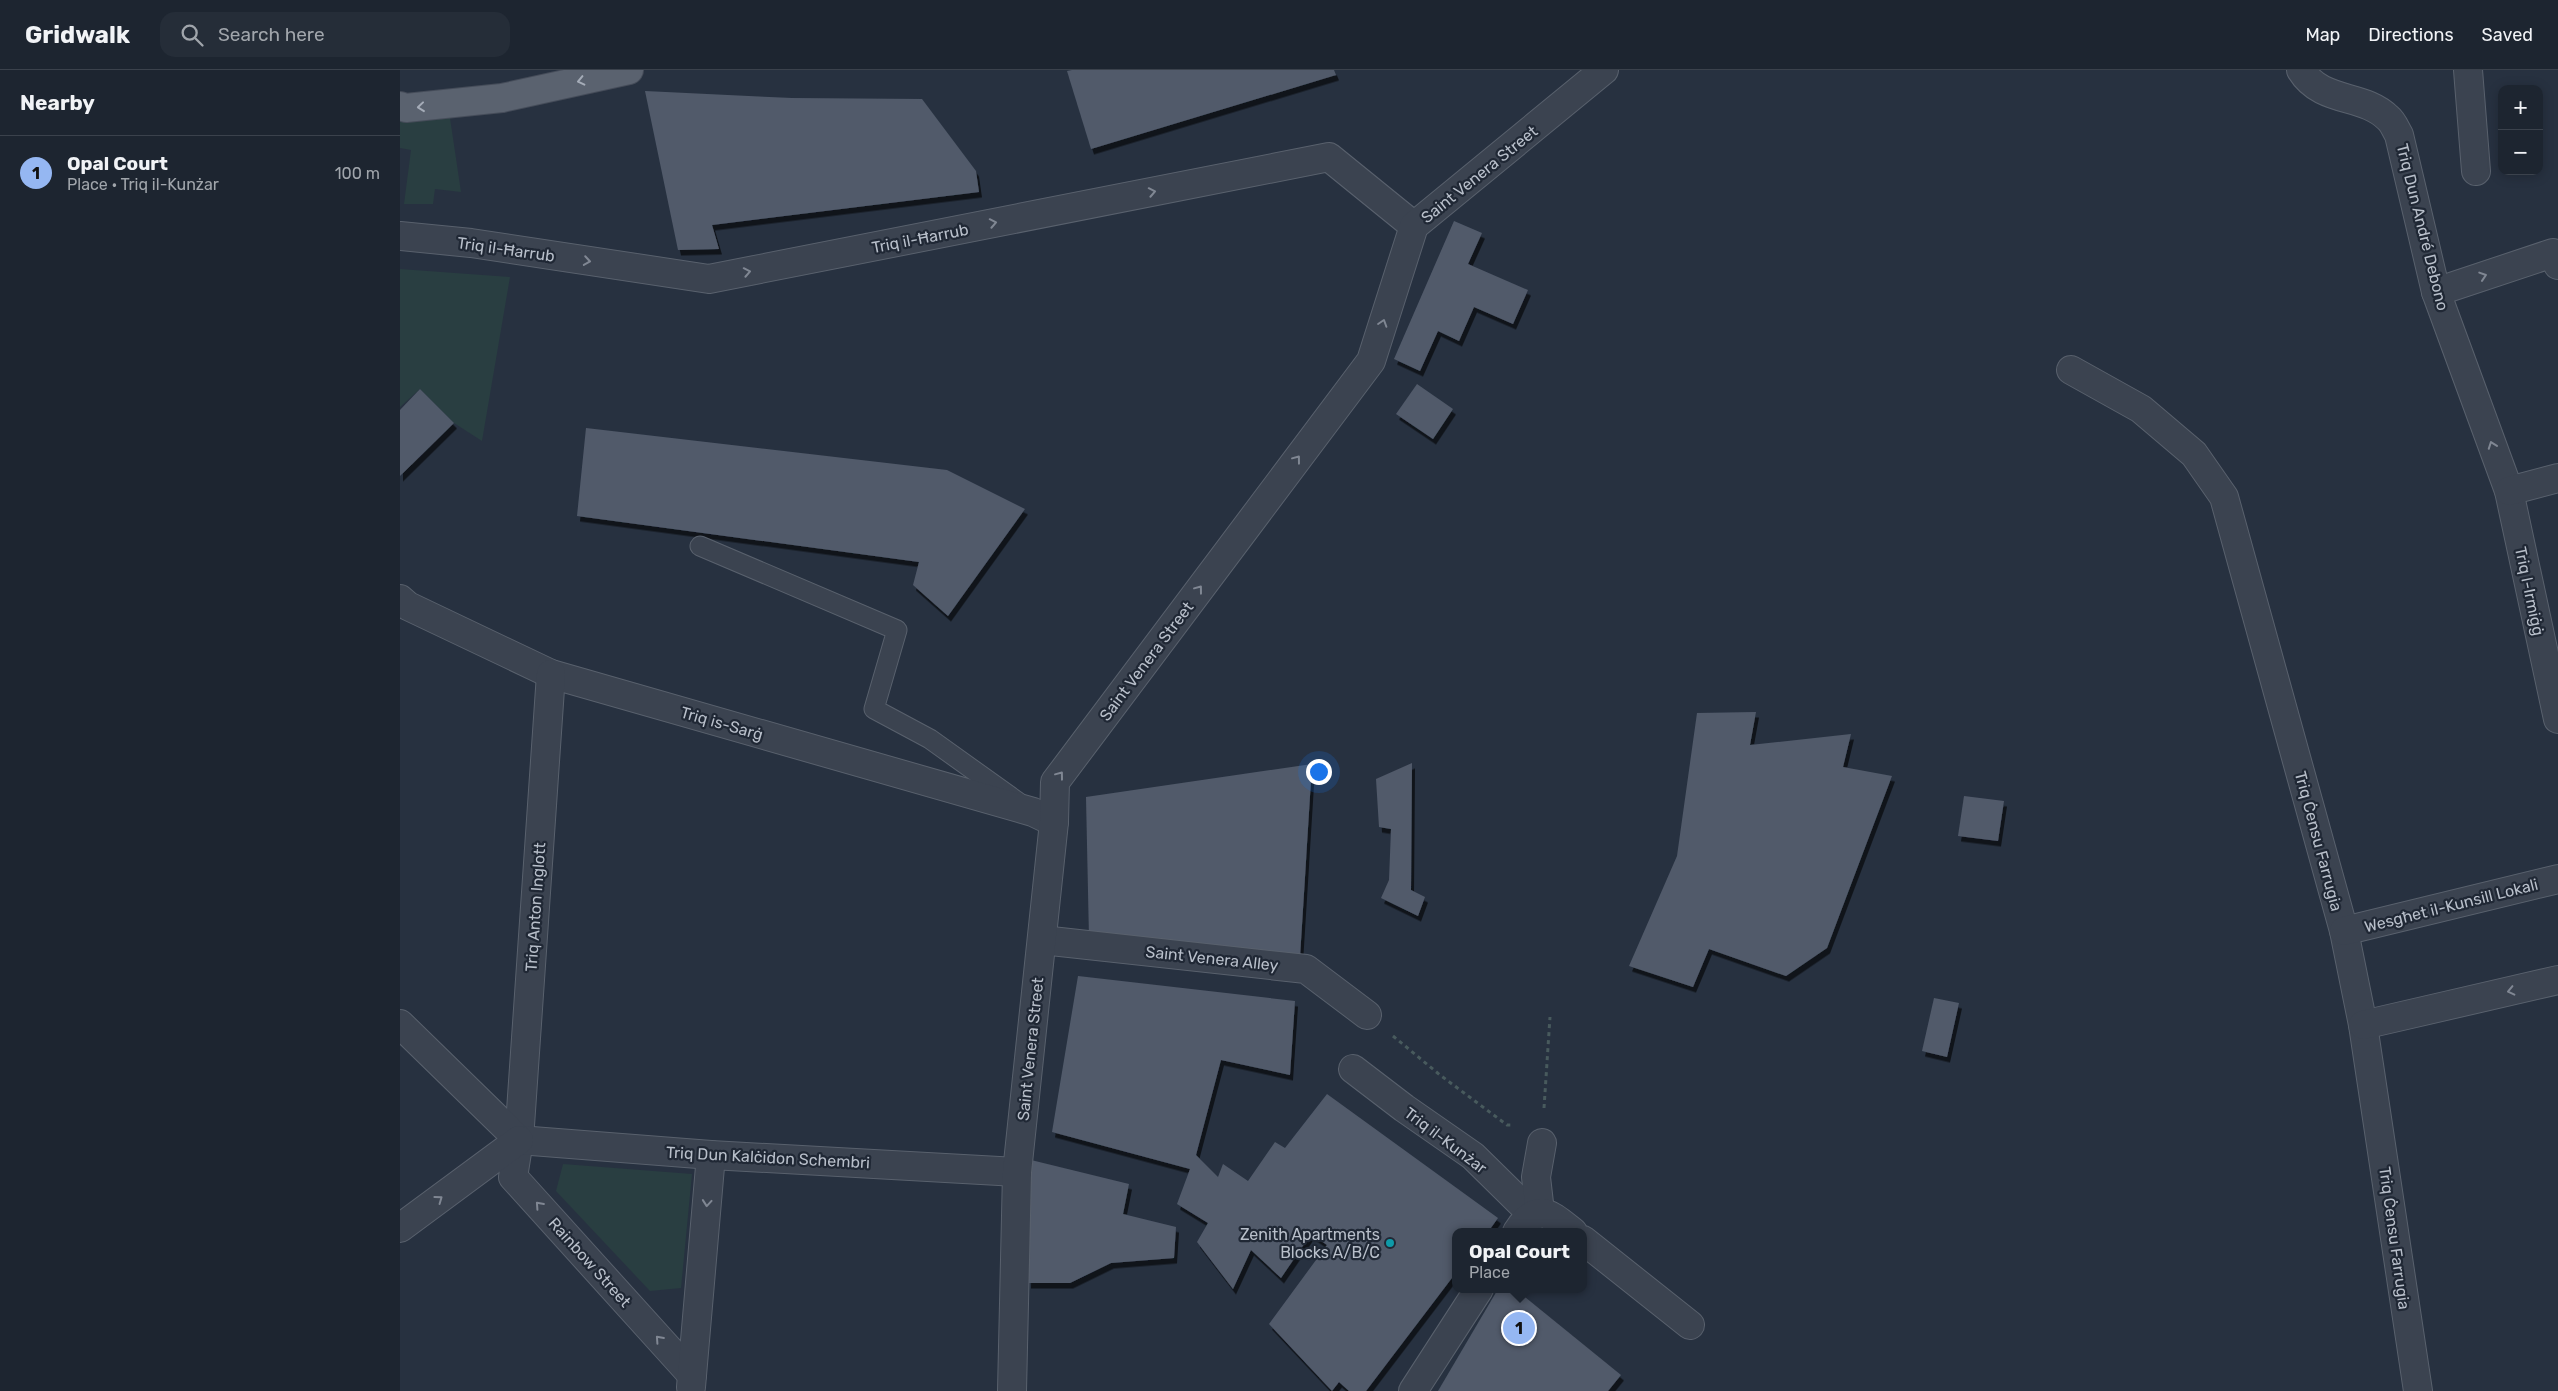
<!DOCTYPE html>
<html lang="en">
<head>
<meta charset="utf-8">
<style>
	body { margin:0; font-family:Rubik,sans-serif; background:#252d38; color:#f1f3f6 }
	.controls { position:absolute; right:15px; top:15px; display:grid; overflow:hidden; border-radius:10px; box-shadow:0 2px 12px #0003 }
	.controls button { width:45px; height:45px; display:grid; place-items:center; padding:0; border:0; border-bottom:1px solid #3b424c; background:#1d2530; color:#f1f3f6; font:25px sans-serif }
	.you { position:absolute; left:918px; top:701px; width:18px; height:18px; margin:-12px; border:4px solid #fff; border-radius:50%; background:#1a73e8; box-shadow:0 0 0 8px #1a73e833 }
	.badge { display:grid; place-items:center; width:32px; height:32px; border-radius:50%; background:#95b7f2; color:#111; font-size:16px; font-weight:700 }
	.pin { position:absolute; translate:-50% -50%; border:2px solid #fff; box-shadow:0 1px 5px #0006 }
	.popup { position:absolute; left:1052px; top:1158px; width:135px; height:65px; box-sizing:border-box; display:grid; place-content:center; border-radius:10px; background:#1d2530; filter:drop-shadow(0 1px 4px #0005); font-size:16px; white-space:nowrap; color:#a0a5ab }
	.popup b { font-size:19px; color:#f1f3f6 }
	.popup::after { content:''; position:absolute; left:50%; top:100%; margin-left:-10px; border:10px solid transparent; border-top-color:#1d2530 }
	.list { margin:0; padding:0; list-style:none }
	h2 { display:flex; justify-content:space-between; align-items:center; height:65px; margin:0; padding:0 20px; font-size:21px }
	h2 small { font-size:16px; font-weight:400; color:#a0a5ab }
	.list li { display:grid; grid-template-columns:32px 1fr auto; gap:15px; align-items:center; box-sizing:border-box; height:75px; padding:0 20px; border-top:1px solid #3b424c }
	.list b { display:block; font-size:19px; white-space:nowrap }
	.list p { margin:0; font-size:16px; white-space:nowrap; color:#a0a5ab }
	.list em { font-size:16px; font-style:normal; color:#a0a5ab }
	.icon { flex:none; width:28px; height:28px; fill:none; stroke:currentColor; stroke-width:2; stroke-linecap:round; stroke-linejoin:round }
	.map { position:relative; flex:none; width:2158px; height:1321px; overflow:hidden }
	header { display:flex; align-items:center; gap:30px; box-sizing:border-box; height:70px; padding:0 25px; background:#1d2530; border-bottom:1px solid #3b424c }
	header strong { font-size:24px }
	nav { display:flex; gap:28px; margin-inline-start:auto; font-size:18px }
	.search { width:350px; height:45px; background:#252d38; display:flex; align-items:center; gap:12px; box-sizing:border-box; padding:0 18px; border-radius:15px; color:#a0a5ab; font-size:19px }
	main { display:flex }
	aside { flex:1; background:#1d2530 }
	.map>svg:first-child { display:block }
	.green { fill:#293e41 }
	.building { fill:#515a6a; filter:url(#shadow) }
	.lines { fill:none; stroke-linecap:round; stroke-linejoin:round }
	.lane-casing { stroke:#59616d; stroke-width:21 }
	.street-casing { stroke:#59616d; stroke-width:30 }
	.primary-casing { stroke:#454c59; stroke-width:30 }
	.path { stroke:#485a5d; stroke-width:3; stroke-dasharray:4 4; stroke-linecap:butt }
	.lane { stroke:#3b4350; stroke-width:19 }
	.street { stroke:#3b4350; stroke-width:28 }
	.primary { stroke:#5a626f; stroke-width:28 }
	.oneway { stroke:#a5acb8 }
	.oneway2 { stroke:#808793 }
	.culture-dot { fill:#0f9aa8; stroke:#202835; stroke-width:2 }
	.labels { text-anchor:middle; stroke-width:4.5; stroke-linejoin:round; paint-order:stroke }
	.street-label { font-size:16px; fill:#b8bfca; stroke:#202835 }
	.poi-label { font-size:16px; fill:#b8bfca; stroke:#202835; text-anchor:end }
</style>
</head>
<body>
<header>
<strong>Gridwalk</strong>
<div class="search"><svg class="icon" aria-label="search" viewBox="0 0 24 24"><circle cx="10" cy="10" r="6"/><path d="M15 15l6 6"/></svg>Search here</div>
<nav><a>Map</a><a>Directions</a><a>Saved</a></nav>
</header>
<main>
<aside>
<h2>Nearby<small></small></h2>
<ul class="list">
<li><span class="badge">1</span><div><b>Opal Court</b><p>Place · Triq il-Kunżar</p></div><em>100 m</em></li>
</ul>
</aside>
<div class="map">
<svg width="2158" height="1321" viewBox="0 0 2158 1321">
	<defs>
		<filter id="shadow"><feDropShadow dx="3" dy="5.5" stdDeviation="0" flood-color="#0009"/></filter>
	</defs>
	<rect width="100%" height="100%" fill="#273140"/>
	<!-- green -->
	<g class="green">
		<path d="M 0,45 L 50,48 L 61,122 L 35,119 L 33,134 L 4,134 L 11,80 L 0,78 Z"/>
		<path d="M 0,199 L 110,207 L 82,371 L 54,353 L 20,319 L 0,337 Z"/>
		<path d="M 163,1094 L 292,1104 L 281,1218 L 250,1221 L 156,1121 Z"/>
	</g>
	<!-- building -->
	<g class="building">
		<path d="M 672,0 L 934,0 L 936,5 L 691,79 L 667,1 Z"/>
		<path d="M 245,21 L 392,28 L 522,29 L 576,101 L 579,122 L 312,155 L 319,179 L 278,180 Z"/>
		<path d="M 1054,151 L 1082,163 L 1068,194 L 1128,220 L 1113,254 L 1074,237 L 1059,271 L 1038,261 L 1020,301 L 994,289 Z"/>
		<path d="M 1017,314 L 1053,339 L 1033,369 L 996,344 Z"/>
		<path d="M 20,319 L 54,353 L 0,406 L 0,340 Z"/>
		<path d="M 186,358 L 547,400 L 625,439 L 548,546 L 513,515 L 519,492 L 177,446 Z"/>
		<path d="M 1356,642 L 1350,675 L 1451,664 L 1443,697 L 1492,706 L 1427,878 L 1386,906 L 1309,879 L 1293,917 L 1229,896 L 1277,786 L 1297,643 Z"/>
		<path d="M 1012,693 L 1011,820 L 1025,827 L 1018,846 L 981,828 L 989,810 L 991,759 L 979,757 L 976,709 Z"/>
		<path d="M 912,694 L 900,887 L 689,868 L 686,727 Z"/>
		<path d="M 1564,726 L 1604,731 L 1598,771 L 1558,766 Z"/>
		<path d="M 678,906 L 895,931 L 890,1005 L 821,990 L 796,1085 L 818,1107 L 823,1094 L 848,1111 L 875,1072 L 885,1078 L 927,1024 L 1098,1148 L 1088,1162 L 1055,1162 L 1055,1204 L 966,1321 L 949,1321 L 939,1312 L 932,1321 L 869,1254 L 927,1175 L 911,1164 L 881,1208 L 851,1180 L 833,1219 L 797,1172 L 808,1153 L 777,1134 L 790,1099 L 652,1062 Z"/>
		<path d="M 1534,928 L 1559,933 L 1547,987 L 1522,981 Z"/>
		<path d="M 631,1090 L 729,1114 L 723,1144 L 776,1157 L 774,1188 L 711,1193 L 670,1213 L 628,1213 Z"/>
		<path d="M 1098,1219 L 1115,1219 L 1221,1305 L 1208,1321 L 1038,1321 Z"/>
	</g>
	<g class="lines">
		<!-- lane casing -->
		<g class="lane-casing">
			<path id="lane" d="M 300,476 L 497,560 L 474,639 L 530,669 L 618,732"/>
		</g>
		<!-- street casing -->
		<g class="street-casing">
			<g id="street">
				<path d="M 1901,0 C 1922,34 1963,23 1988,48 C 1993,52 1996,60 1999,65 L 2036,222 L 2109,421 L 2158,649"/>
				<path d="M 2068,0 L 2076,101"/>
				<path d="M 0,166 L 71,173 L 309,209 L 929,87 L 1014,156"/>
				<path d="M 2036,222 L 2153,183 L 2158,195"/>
				<path d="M 1671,300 L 1741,339 L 1794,384 L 1824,427 L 1944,861 L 1963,955 L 2018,1321"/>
				<path d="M 2109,421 L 2158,408"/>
				<path d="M 0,529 L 8,536 L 151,604 L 633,742 L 654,752"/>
				<path d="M 151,604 L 119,1070 L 113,1107 L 292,1305"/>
				<path d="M 1944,861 L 2158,809"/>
				<path d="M 642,870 L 906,899 L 967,945"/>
				<path d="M 0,954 L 119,1070"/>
				<path d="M 1963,955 L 2158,910"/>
				<path d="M 953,999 L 1004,1038 L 1073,1086 L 1134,1146"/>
				<path d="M 119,1070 L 311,1085 L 617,1102"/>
				<path d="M 1140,1142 L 1136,1107 L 1142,1073"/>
				<path d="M 0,1158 L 119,1070"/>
				<path d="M 1117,1162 C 1137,1130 1150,1144 1173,1162"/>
				<path d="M 1183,1170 L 1290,1255"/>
				<path d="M 291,1317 L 311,1085"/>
				<path d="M 612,1321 L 617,1102 L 654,752 L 655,712 L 971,291 L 1014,156 L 1204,0"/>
				<path d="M 1013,1321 L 1079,1219"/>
			</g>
		</g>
		<!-- primary casing -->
		<g class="primary-casing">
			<path id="primary" d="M 0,36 L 6,38 L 102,28 L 229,0"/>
		</g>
		<!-- path -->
		<g class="path">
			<path d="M 993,966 L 1040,1005 L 1107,1055 L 1113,1055"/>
			<path d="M 1144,1038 L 1150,947"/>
		</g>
		<!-- lane -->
		<use href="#lane" class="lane"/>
		<!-- street -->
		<use href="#street" class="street"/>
		<!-- primary -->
		<use href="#primary" class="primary"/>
	</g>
	<!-- one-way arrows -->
	<defs><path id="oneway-chevron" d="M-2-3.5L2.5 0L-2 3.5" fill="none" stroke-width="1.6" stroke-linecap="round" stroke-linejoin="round" transform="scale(1.25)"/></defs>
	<g class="oneway">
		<use href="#oneway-chevron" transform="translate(181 11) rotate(167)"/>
		<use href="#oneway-chevron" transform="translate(21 37) rotate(174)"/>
	</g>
	<g class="oneway2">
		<use href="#oneway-chevron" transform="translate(752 122) rotate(-11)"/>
		<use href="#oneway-chevron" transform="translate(593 153) rotate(-11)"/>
		<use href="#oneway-chevron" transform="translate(187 191) rotate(9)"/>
		<use href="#oneway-chevron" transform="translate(347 202) rotate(-11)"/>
		<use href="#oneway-chevron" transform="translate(2083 206) rotate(-18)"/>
		<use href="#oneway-chevron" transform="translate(983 253) rotate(-72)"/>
		<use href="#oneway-chevron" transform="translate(2092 375) rotate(-110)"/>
		<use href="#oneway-chevron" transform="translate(897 389) rotate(-53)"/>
		<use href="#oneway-chevron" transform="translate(799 519) rotate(-53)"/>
		<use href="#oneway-chevron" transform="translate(660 705) rotate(-53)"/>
		<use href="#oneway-chevron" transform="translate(2111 921) rotate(167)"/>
		<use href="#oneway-chevron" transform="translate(39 1129) rotate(-36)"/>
		<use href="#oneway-chevron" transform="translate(307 1133) rotate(95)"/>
		<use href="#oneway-chevron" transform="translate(139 1135) rotate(-132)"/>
		<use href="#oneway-chevron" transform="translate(259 1269) rotate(-132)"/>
	</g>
	<!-- markers -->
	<circle class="culture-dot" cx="990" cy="1173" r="5"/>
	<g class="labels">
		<!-- street labels -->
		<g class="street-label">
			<text transform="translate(1079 104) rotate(-39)" y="6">Saint Venera Street</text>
			<text transform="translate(2023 157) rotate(76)" y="6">Triq Dun André Debono</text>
			<text transform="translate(520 168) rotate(-11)" y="6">Triq il-Ħarrub</text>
			<text transform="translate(106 179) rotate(8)" y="6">Triq il-Ħarrub</text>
			<text transform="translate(2130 521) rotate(78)" y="6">Triq l-Irmiġġ</text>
			<text transform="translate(746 591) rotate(-53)" y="6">Saint Venera Street</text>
			<text transform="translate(322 653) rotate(16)" y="6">Triq is-Sarġ</text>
			<text transform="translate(1919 771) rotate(75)" y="6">Triq Ċensu Farrugia</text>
			<text transform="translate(2051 835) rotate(-14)" y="6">Wesgħet il-Kunsill Lokali</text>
			<text transform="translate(135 837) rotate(-86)" y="6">Triq Anton Inglott</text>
			<text transform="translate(812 888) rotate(6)" y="6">Saint Venera Alley</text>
			<text transform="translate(630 979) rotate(-84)" y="6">Saint Venera Street</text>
			<text transform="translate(1046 1070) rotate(37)" y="6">Triq il-Kunżar</text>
			<text transform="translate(368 1087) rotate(3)" y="6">Triq Dun Kalċidon Schembri</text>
			<text transform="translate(1995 1168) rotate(82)" y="6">Triq Ċensu Farrugia</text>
			<text transform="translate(190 1192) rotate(48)" y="6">Rainbow Street</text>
		</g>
		<!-- poi labels -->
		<g class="poi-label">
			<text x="980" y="1170">Zenith Apartments<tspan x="980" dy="18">Blocks A/B/C</tspan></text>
		</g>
	</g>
</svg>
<div class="controls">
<button>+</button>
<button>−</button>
</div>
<div class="you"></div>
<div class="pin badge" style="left:1119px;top:1258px">1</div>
<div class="popup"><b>Opal Court</b>Place</div>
</div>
</main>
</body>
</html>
